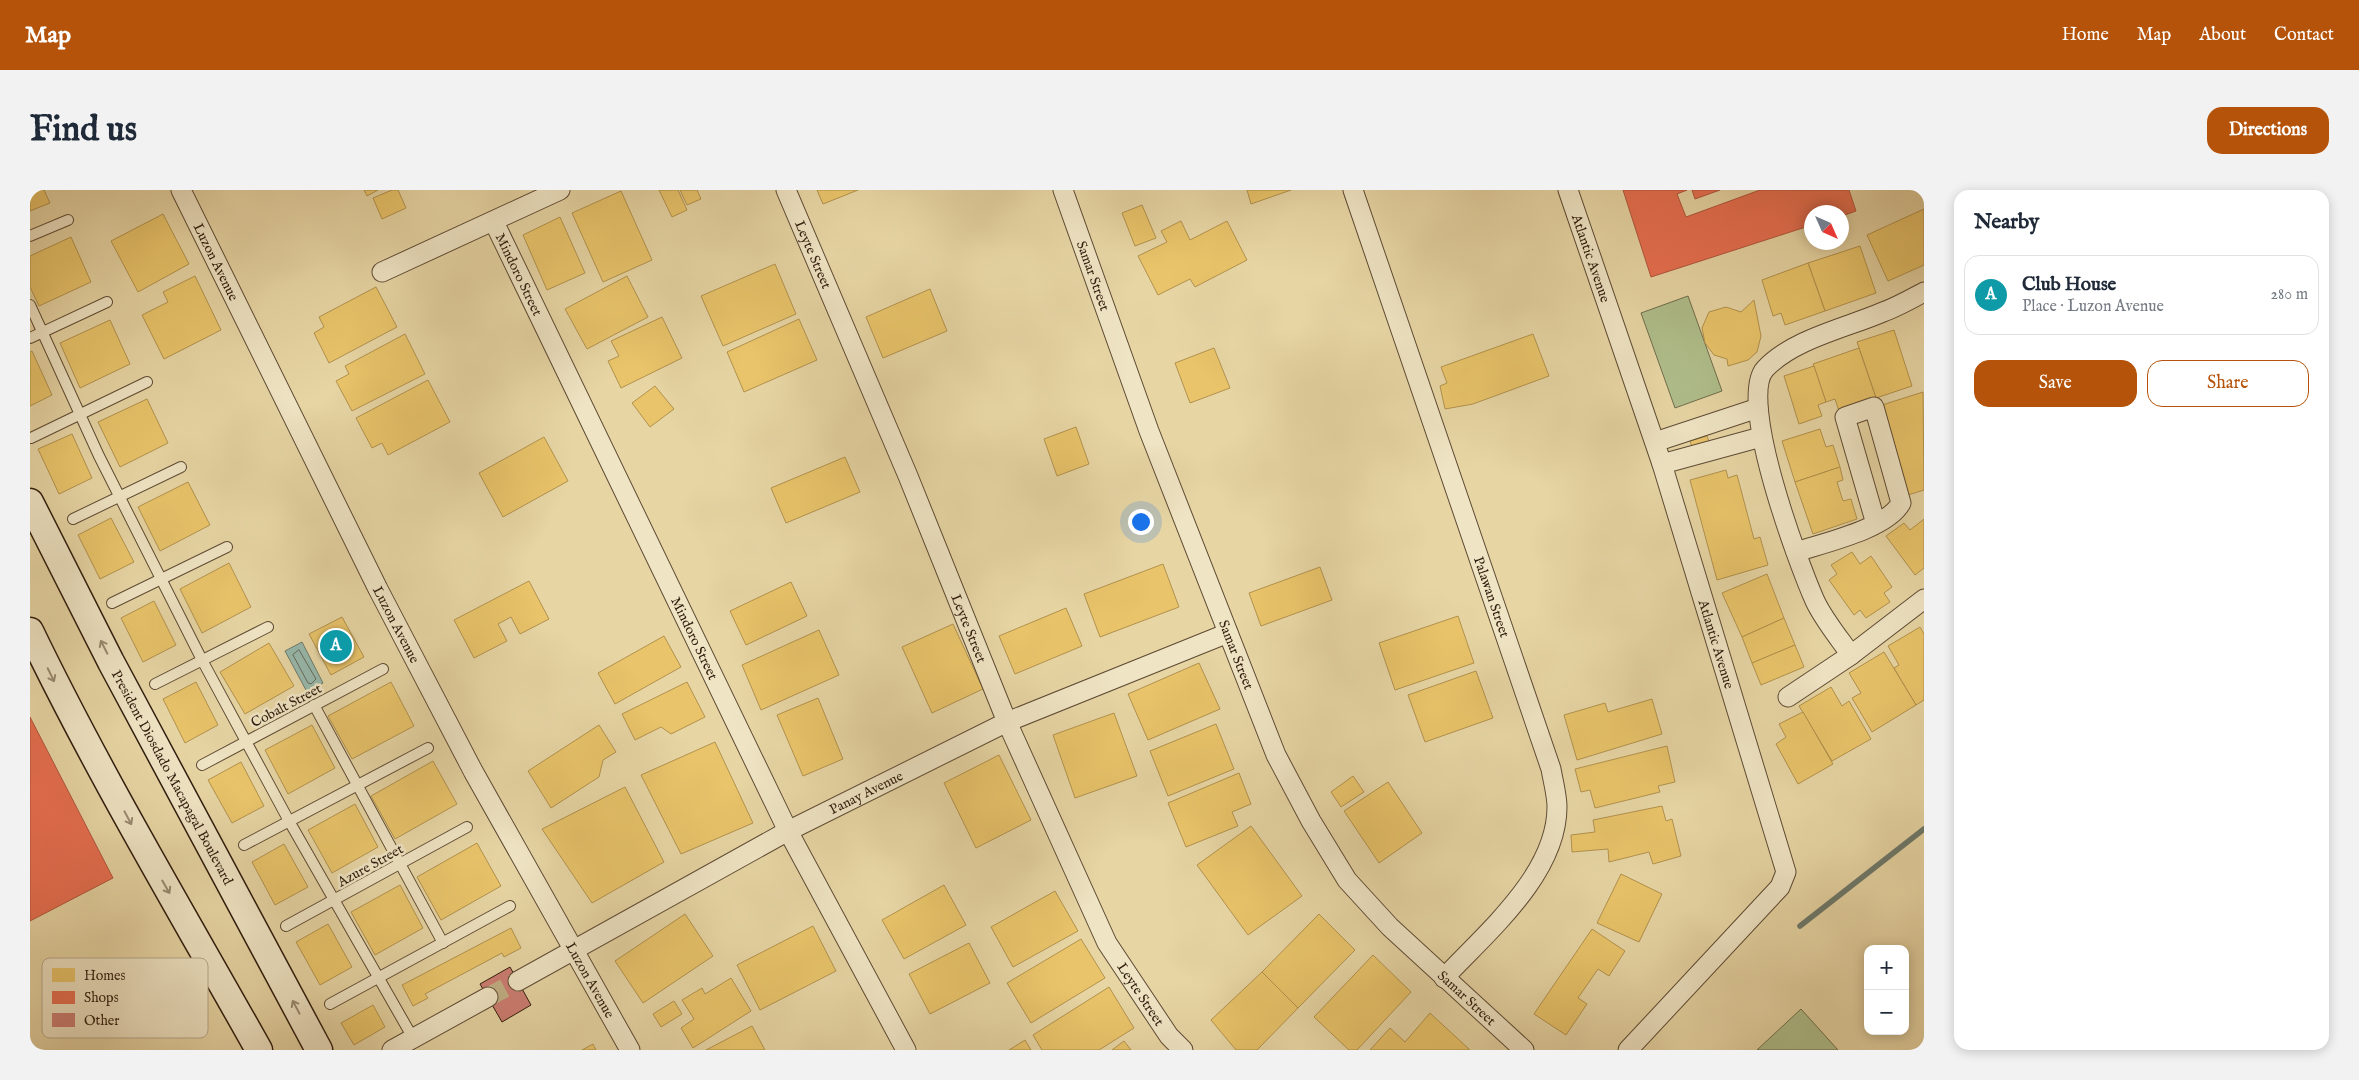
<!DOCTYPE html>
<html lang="en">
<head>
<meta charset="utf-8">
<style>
	body { margin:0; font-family:"IM FELL English",serif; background:#f2f2f3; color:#1f2937 }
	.controls { position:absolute; right:15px; bottom:15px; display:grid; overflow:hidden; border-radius:10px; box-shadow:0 2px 12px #0003 }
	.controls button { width:45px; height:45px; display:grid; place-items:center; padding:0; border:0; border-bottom:1px solid #e0e1e3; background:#fff; color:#1f2937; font:25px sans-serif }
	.compass { position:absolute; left:1774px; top:15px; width:45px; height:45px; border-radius:50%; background:#fff; box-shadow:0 2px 12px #0003; rotate:135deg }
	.you { position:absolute; left:1110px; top:331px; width:18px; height:18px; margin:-12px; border:4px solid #fff; border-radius:50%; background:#1a73e8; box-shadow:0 0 0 8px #1a73e833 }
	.badge { display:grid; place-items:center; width:32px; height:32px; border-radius:50%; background:#b45309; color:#fff; font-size:16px; font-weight:700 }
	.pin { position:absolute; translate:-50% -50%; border:2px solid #fff; box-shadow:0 1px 5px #0006 }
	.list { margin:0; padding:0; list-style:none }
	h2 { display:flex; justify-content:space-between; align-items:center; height:65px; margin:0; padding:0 20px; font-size:21px }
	h2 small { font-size:16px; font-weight:400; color:#747a83 }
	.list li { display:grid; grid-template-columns:32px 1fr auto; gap:15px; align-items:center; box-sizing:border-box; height:80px; margin:0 10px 10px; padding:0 10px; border:1px solid #e0e1e3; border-radius:15px }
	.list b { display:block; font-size:19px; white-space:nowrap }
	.list p { margin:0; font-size:16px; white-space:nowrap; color:#747a83 }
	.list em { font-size:16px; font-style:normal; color:#747a83 }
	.actions { display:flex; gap:10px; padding:15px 20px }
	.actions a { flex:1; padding:11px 0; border:1px solid #b45309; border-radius:15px; text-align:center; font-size:18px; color:#b45309 }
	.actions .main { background:#b45309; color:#fff }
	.map { position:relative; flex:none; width:1894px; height:860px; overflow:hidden; border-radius:15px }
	header { display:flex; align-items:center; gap:30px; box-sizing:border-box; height:70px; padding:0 25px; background:#b45309; color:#fff }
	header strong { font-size:24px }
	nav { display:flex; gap:28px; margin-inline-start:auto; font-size:18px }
	.intro { display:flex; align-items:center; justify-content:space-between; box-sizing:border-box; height:120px; padding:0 30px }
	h1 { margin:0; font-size:35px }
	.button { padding:12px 22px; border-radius:15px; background:#b45309; color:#fff; font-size:18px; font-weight:700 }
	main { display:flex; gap:30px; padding:0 30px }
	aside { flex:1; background:#fff; border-radius:15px; box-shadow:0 2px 12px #0003 }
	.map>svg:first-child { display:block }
	.green { fill:#afbe8b; stroke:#706e4c }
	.water { fill:#97b8ab; stroke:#6e7a6c }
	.homes { fill:#e9c46a; stroke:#b2924e }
	.shops { fill:#e76f51; stroke:#b0563d }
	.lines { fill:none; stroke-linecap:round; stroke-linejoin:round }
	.shore { stroke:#646a5c; stroke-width:1 }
	.stream { stroke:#6e7a6c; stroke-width:5.5 }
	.building { fill:#cd7e73; stroke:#301d0e }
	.minor-tunnel { stroke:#c2b086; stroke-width:19; stroke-dasharray:19 9; stroke-linecap:butt }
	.service-casing { stroke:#5e4b34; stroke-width:12 }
	.minor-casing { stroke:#5e4b34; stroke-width:21 }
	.secondary-casing { stroke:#301d0e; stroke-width:29 }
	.service { stroke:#efe4c4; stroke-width:10 }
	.minor { stroke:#efe4c4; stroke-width:19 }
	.secondary { stroke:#efe4c4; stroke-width:26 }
	.oneway { stroke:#998a72 }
	.labels { text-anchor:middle; stroke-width:5; stroke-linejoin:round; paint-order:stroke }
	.street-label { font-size:14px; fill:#301d0e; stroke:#efe4c4 }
	.key { fill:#efe4c4; stroke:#b6a88d; stroke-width:1 }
	.key-label { font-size:14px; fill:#301d0e }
</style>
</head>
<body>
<header>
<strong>Map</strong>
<nav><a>Home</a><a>Map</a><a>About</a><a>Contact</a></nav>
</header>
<div class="intro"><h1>Find us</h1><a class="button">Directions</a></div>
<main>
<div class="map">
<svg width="1894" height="860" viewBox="0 0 1894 860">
	<rect width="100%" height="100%" fill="#e7d5a4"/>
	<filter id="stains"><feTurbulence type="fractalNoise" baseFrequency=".004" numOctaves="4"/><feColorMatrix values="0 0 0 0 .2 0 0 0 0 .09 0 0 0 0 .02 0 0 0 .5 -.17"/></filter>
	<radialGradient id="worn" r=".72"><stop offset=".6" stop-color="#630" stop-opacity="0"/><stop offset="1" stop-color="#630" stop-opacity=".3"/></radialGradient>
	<!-- green -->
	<g class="green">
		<path d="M 1658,106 L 1692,201 L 1645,218 L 1611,123 Z"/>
		<path d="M 1771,819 L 1808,860 L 1727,860 Z"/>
	</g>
	<!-- water -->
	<path class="water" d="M 272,452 L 293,493 L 277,502 L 255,461 Z"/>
	<!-- homes -->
	<g class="homes">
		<path d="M 0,0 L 14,0 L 20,13 L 0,21 Z"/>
		<path d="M 334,0 L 348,0 L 337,6 Z"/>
		<path d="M 362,0 L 368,0 L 376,18 L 352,29 L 343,8 Z"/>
		<path d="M 629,0 L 648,0 L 657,20 L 642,27 Z"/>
		<path d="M 650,0 L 667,0 L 671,9 L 657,15 Z"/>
		<path d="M 787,0 L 828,0 L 793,14 Z"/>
		<path d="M 1217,0 L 1261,0 L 1221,14 Z"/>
		<path d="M 591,1 L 622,70 L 573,92 L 542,23 Z"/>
		<path d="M 1112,15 L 1126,48 L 1105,56 L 1092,23 Z"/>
		<path d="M 1894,19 L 1894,75 L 1858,91 L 1837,45 Z"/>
		<path d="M 133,24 L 159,74 L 108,102 L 81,51 Z"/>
		<path d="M 530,27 L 555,83 L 517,100 L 493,45 Z"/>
		<path d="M 1151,31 L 1160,50 L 1197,31 L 1217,70 L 1165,97 L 1160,89 L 1128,105 L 1108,66 L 1137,52 L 1131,41 Z"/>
		<path d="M 41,47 L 61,92 L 9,116 L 0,97 L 0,66 Z"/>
		<path d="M 1830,56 L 1846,103 L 1795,121 L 1778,73 Z"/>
		<path d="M 1778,73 L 1795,121 L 1755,135 L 1751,123 L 1743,126 L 1732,90 Z"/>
		<path d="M 745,74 L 766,124 L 693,156 L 671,106 Z"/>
		<path d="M 165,86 L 191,140 L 134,169 L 112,125 L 138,112 L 133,102 Z"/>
		<path d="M 597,86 L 618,127 L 557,159 L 535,119 Z"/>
		<path d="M 346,97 L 367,137 L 299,173 L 284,143 L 294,137 L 289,127 Z"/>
		<path d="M 900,99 L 917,141 L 853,168 L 836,127 Z"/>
		<path d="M 1724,110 L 1731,146 L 1727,162 L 1718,170 L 1698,176 L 1697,169 L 1684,165 L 1675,153 L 1672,138 L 1679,122 L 1696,117 L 1711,122 Z"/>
		<path d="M 632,127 L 652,168 L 591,198 L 578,171 L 589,166 L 581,151 Z"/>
		<path d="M 769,129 L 787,170 L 714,202 L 697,162 Z"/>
		<path d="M 80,130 L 100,174 L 50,198 L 30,153 Z"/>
		<path d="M 1864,140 L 1882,196 L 1846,208 L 1827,152 Z"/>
		<path d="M 375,144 L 395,184 L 322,221 L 306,191 L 319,184 L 315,176 Z"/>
		<path d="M 1503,144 L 1519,186 L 1443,214 L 1415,219 L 1410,196 L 1417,193 L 1411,177 Z"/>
		<path d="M 1184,158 L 1200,198 L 1160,213 L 1145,173 Z"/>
		<path d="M 1829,158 L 1846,208 L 1809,221 L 1805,209 L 1796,212 L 1783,174 Z"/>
		<path d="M 2,161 L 22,205 L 0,216 L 0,162 Z"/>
		<path d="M 1784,176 L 1796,212 L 1788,215 L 1792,226 L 1769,234 L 1754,186 Z"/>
		<path d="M 398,190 L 420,232 L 358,265 L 352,253 L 342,258 L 326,228 Z"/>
		<path d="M 625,196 L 644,219 L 620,237 L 602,213 Z"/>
		<path d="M 1893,202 L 1894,300 L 1878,305 L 1849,216 Z"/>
		<path d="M 117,209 L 138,253 L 90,277 L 68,232 Z"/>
		<path d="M 1046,237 L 1059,274 L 1027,286 L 1014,249 Z"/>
		<path d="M 1790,239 L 1796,257 L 1803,255 L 1810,277 L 1765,292 L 1752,251 Z"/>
		<path d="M 42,244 L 62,288 L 29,304 L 8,259 Z"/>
		<path d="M 1677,246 L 1680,254 L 1663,260 L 1660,251 Z"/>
		<path d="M 514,247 L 538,291 L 473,327 L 449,283 Z"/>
		<path d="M 815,267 L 830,302 L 756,333 L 741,298 Z"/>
		<path d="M 1810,277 L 1813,290 L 1807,292 L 1813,311 L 1821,309 L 1827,329 L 1783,344 L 1765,292 Z"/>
		<path d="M 1696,280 L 1698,288 L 1707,285 L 1724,349 L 1730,347 L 1738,375 L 1687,390 L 1660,290 Z"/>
		<path d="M 158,292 L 180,335 L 130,361 L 108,317 Z"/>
		<path d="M 81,328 L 104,372 L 70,389 L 48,345 Z"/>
		<path d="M 1894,329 L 1894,378 L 1885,385 L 1856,346 L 1874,333 L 1880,340 Z"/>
		<path d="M 1822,362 L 1830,374 L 1841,366 L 1862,397 L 1854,403 L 1860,412 L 1836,428 L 1830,420 L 1824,425 L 1799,390 L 1807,384 L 1801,375 Z"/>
		<path d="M 199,373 L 221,417 L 172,443 L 150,399 Z"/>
		<path d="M 1133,374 L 1149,417 L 1070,447 L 1054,404 Z"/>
		<path d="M 1290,377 L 1302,410 L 1231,436 L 1219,403 Z"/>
		<path d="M 1737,384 L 1754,428 L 1712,447 L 1692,403 Z"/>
		<path d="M 499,391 L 519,429 L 490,444 L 481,427 L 468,434 L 477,451 L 444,468 L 424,430 Z"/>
		<path d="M 761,392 L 777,426 L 716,455 L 700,421 Z"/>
		<path d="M 124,411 L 146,455 L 113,472 L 91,428 Z"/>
		<path d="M 1036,418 L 1052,456 L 985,484 L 969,446 Z"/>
		<path d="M 1428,426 L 1444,473 L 1365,500 L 1349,453 Z"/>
		<path d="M 312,427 L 334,467 L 301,485 L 279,444 Z"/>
		<path d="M 1754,428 L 1765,455 L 1722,473 L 1712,447 Z"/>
		<path d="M 923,434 L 953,499 L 902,523 L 872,457 Z"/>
		<path d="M 1890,437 L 1894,444 L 1894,510 L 1886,515 L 1864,478 L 1869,475 L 1858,456 Z"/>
		<path d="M 789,440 L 809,485 L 731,520 L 712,475 Z"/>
		<path d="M 634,446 L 651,477 L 585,514 L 568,483 Z"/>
		<path d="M 239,453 L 264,496 L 215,524 L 190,482 Z"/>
		<path d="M 1765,455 L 1774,477 L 1731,495 L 1722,473 Z"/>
		<path d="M 1854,462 L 1886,515 L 1842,542 L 1822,508 L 1831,503 L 1819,483 Z"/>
		<path d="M 1169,473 L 1190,519 L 1118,550 L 1098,504 Z"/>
		<path d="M 1446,481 L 1463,528 L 1395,552 L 1378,505 Z"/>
		<path d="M 166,492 L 188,535 L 155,553 L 133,509 Z"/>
		<path d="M 361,492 L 384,536 L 322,569 L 298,526 Z"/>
		<path d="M 657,492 L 675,527 L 641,544 L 631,537 L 605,550 L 592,524 Z"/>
		<path d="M 1801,497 L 1812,516 L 1819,511 L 1841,549 L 1802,571 L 1769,516 Z"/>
		<path d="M 788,508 L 813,569 L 773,586 L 747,525 Z"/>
		<path d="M 1622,509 L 1632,544 L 1547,570 L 1534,525 L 1575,513 L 1578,522 Z"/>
		<path d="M 1773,522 L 1803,574 L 1768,594 L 1746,554 L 1756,547 L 1749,534 Z"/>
		<path d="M 1084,523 L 1107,586 L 1045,608 L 1023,545 Z"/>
		<path d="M 1186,534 L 1204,579 L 1138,606 L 1120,561 Z"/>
		<path d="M 282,535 L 305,578 L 258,604 L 235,560 Z"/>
		<path d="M 569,535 L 586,562 L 573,570 L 569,587 L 521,618 L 498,581 Z"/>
		<path d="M 685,552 L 723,633 L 651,664 L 611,585 Z"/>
		<path d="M 1637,556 L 1645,592 L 1628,596 L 1630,602 L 1565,618 L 1560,600 L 1551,602 L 1545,579 Z"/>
		<path d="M 969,565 L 1001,630 L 946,658 L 914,593 Z"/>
		<path d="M 403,571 L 427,614 L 365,649 L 341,606 Z"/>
		<path d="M 211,572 L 234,616 L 202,633 L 178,590 Z"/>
		<path d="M 1209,583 L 1221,614 L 1202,622 L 1208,636 L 1156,657 L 1138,613 Z"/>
		<path d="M 1323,586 L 1334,602 L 1311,617 L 1301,602 Z"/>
		<path d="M 1358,592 L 1392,643 L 1349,673 L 1314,621 Z"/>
		<path d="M 595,597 L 634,672 L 562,713 L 512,639 Z"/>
		<path d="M 325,614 L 348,657 L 302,683 L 278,640 Z"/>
		<path d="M 1632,616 L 1636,631 L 1642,629 L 1651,666 L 1623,674 L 1619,662 L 1579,672 L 1578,659 L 1542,662 L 1541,645 L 1565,642 L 1563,630 Z"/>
		<path d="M 1221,636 L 1272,706 L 1218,745 L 1167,675 Z"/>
		<path d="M 447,653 L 471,696 L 411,730 L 387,687 Z"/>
		<path d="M 254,654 L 278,697 L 245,715 L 222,672 Z"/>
		<path d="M 1591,684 L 1632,704 L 1609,752 L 1567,733 Z"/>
		<path d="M 370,695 L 393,738 L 345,765 L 321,722 Z"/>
		<path d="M 914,695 L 936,735 L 874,769 L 852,730 Z"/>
		<path d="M 1025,701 L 1048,741 L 983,777 L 961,737 Z"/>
		<path d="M 655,724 L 683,766 L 613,813 L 585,771 Z"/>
		<path d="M 1289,724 L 1325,760 L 1268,818 L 1232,782 Z"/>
		<path d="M 298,734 L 322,777 L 290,795 L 266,752 Z"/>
		<path d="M 783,736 L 806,781 L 730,820 L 707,775 Z"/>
		<path d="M 481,738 L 491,758 L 474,767 L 472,763 L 395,804 L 398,808 L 383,816 L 372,795 Z"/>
		<path d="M 1562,739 L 1595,761 L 1579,786 L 1568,779 L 1548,808 L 1557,814 L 1536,845 L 1504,824 Z"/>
		<path d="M 1051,749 L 1075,788 L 1001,833 L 977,793 Z"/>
		<path d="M 939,753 L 960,793 L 900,824 L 879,784 Z"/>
		<path d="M 1343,765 L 1381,802 L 1327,860 L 1319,860 L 1284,827 Z"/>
		<path d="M 1232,782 L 1268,818 L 1227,860 L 1206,860 L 1181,830 Z"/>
		<path d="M 701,788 L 721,821 L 663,858 L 651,838 L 664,829 L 652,810 L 672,798 L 675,804 Z"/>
		<path d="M 1079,797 L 1104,838 L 1069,860 L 1012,860 L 1003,845 Z"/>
		<path d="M 644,811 L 652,824 L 631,837 L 623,824 Z"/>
		<path d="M 343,815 L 355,837 L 324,855 L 311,833 Z"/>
		<path d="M 1400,823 L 1440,860 L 1340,860 L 1360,838 L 1375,852 Z"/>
		<path d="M 722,836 L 735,860 L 676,860 Z"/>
		<path d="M 995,850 L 1001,860 L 979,860 Z"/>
		<path d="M 1094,851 L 1101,860 L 1082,860 Z"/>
		<path d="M 563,854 L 566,860 L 552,860 Z"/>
	</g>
	<!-- shops -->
	<g class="shops">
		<path d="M 1593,0 L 1657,0 L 1647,4 L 1656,27 L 1730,0 L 1819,0 L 1826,21 L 1812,26 L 1812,22 L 1782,22 L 1782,35 L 1621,87 Z"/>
		<path d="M 1662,0 L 1690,0 L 1665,9 Z"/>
		<path d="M 0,527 L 83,688 L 0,731 Z"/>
	</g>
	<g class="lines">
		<!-- shore -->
		<path class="shore" d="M 269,460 L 286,489 L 281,494 L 278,493 L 263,465 Z"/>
		<!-- stream -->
		<path class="stream" d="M 1770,736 L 1894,639"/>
	</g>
	<!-- building -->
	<path class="building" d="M 480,777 L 501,815 L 472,832 L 450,794 Z"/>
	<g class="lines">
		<!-- minor-tunnel -->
		<path class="minor-tunnel" d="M 458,807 L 488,791"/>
		<!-- service casing -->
		<g class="service-casing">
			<g id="service">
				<path d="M 0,46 L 38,30"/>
				<path d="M 0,115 L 69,266 L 172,470 L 259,631 L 383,848"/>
				<path d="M 0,148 L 77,112"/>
				<path d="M 1,248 L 117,192"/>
				<path d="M 43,329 L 151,277"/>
				<path d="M 82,413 L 197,357"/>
				<path d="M 125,494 L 238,437"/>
				<path d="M 284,515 L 413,753"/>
				<path d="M 172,575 L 353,479"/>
				<path d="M 214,655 L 398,558"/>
				<path d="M 256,736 L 437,637"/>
				<path d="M 300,814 L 480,716"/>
			</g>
		</g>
		<!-- minor casing -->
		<g class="minor-casing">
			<g id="minor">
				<path id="s1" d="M 151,0 L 348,399 L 443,581 L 600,860"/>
				<path id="s2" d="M 756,0 L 878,286 L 977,532 L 1077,753 L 1139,846 L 1153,860"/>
				<path id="s3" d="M 1033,0 L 1119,241 L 1246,565 L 1281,631 L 1317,690 L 1360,737 L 1494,860"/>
				<path id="s4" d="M 1323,0 L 1521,579 C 1523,591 1527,605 1527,617 C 1527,684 1457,742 1414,788"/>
				<path id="s5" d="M 1538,0 L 1632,274 L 1756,682 L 1750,697 L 1598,860"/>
				<path id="s6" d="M 464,32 L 758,641 L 876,860"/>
				<path d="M 352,82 L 530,0"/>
				<path d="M 1625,252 L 1728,218"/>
				<path d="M 1632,274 L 1731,247"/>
				<path d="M 1766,362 C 1793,353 1857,339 1871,313 L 1844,217 L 1815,227 L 1846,334"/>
				<path d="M 1821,465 C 1809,448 1794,430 1785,411 C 1769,375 1707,210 1735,179 C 1763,149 1816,138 1853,122 C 1867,117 1881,109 1894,102"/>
				<path d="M 1758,507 L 1821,465 L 1894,409"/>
				<path id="s7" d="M 488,791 L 758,641 L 977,532 L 1198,443"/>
				<path d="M 362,860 L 458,807"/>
			</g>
		</g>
		<!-- secondary casing -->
		<g class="secondary-casing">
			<g id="secondary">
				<path id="s8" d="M 0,312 L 81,472 L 289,860"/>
				<path d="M 0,441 C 69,584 151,721 229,860"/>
			</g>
		</g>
		<!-- service -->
		<use href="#service" class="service"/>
		<!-- minor -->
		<use href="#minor" class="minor"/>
		<!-- secondary -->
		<use href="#secondary" class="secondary"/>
	</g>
	<!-- one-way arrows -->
	<defs><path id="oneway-shaft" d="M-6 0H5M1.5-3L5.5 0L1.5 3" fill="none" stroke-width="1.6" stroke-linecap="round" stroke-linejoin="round" transform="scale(1.25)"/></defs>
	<g class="oneway">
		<use href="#oneway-shaft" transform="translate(74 457) rotate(-117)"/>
		<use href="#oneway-shaft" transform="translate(21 485) rotate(64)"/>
		<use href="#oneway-shaft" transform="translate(98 628) rotate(62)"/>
		<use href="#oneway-shaft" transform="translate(136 697) rotate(60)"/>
		<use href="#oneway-shaft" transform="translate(266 817) rotate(-118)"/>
	</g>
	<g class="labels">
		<!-- street labels -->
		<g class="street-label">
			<text dy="5" stroke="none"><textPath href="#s2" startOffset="70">Leyte Street</textPath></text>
			<text dy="5" stroke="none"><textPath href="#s5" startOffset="72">Atlantic Avenue</textPath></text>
			<text dy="5" stroke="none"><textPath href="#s1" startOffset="80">Luzon Avenue</textPath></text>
			<text dy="5" stroke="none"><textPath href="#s6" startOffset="58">Mindoro Street</textPath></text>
			<text dy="5" stroke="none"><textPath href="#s3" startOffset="91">Samar Street</textPath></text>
			<text dy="5" stroke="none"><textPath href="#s4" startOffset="430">Palawan Street</textPath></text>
			<text dy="5" stroke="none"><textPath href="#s1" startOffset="485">Luzon Avenue</textPath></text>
			<text dy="5" stroke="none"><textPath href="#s2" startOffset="475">Leyte Street</textPath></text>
			<text dy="5" stroke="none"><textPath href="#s6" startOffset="462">Mindoro Street</textPath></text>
			<text dy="5" stroke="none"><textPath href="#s5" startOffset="478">Atlantic Avenue</textPath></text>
			<text dy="5" stroke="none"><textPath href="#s3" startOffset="496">Samar Street</textPath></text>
			<text transform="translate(256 515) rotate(-28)" y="5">Cobalt Street</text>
			<text dy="5" stroke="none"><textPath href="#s8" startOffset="310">President Diosdado Macapagal Boulevard</textPath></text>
			<text dy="5" stroke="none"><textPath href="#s7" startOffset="396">Panay Avenue</textPath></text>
			<text transform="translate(340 675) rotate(-29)" y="5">Azure Street</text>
			<text dy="5" stroke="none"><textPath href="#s1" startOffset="890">Luzon Avenue</textPath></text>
			<text dy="5" stroke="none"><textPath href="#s2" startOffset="880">Leyte Street</textPath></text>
			<text dy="5" stroke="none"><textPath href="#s3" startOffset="916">Samar Street</textPath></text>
		</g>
	</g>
	<!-- legend -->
	<rect x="12" y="768" width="166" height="80" rx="8" class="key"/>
	<rect x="22" y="778" width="23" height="14" fill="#e9c46a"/>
	<rect x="22" y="801" width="23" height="13" fill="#e76f51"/>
	<rect x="22" y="823" width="23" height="14" fill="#cd7e73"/>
	<g class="key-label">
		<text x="54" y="790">Homes</text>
		<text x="54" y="812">Shops</text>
		<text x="54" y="835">Other</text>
	</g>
	<rect width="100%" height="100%" filter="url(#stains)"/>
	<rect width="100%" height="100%" fill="url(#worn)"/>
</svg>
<div class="controls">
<button>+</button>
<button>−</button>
</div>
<svg class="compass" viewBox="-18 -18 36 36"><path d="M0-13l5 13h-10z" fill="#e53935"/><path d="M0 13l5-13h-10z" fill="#747a83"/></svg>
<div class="you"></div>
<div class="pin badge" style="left:306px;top:456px;background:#0f9aa8">A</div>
</div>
<aside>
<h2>Nearby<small></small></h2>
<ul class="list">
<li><span class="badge" style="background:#0f9aa8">A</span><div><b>Club House</b><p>Place · Luzon Avenue</p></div><em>280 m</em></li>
</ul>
<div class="actions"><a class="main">Save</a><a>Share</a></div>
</aside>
</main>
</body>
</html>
